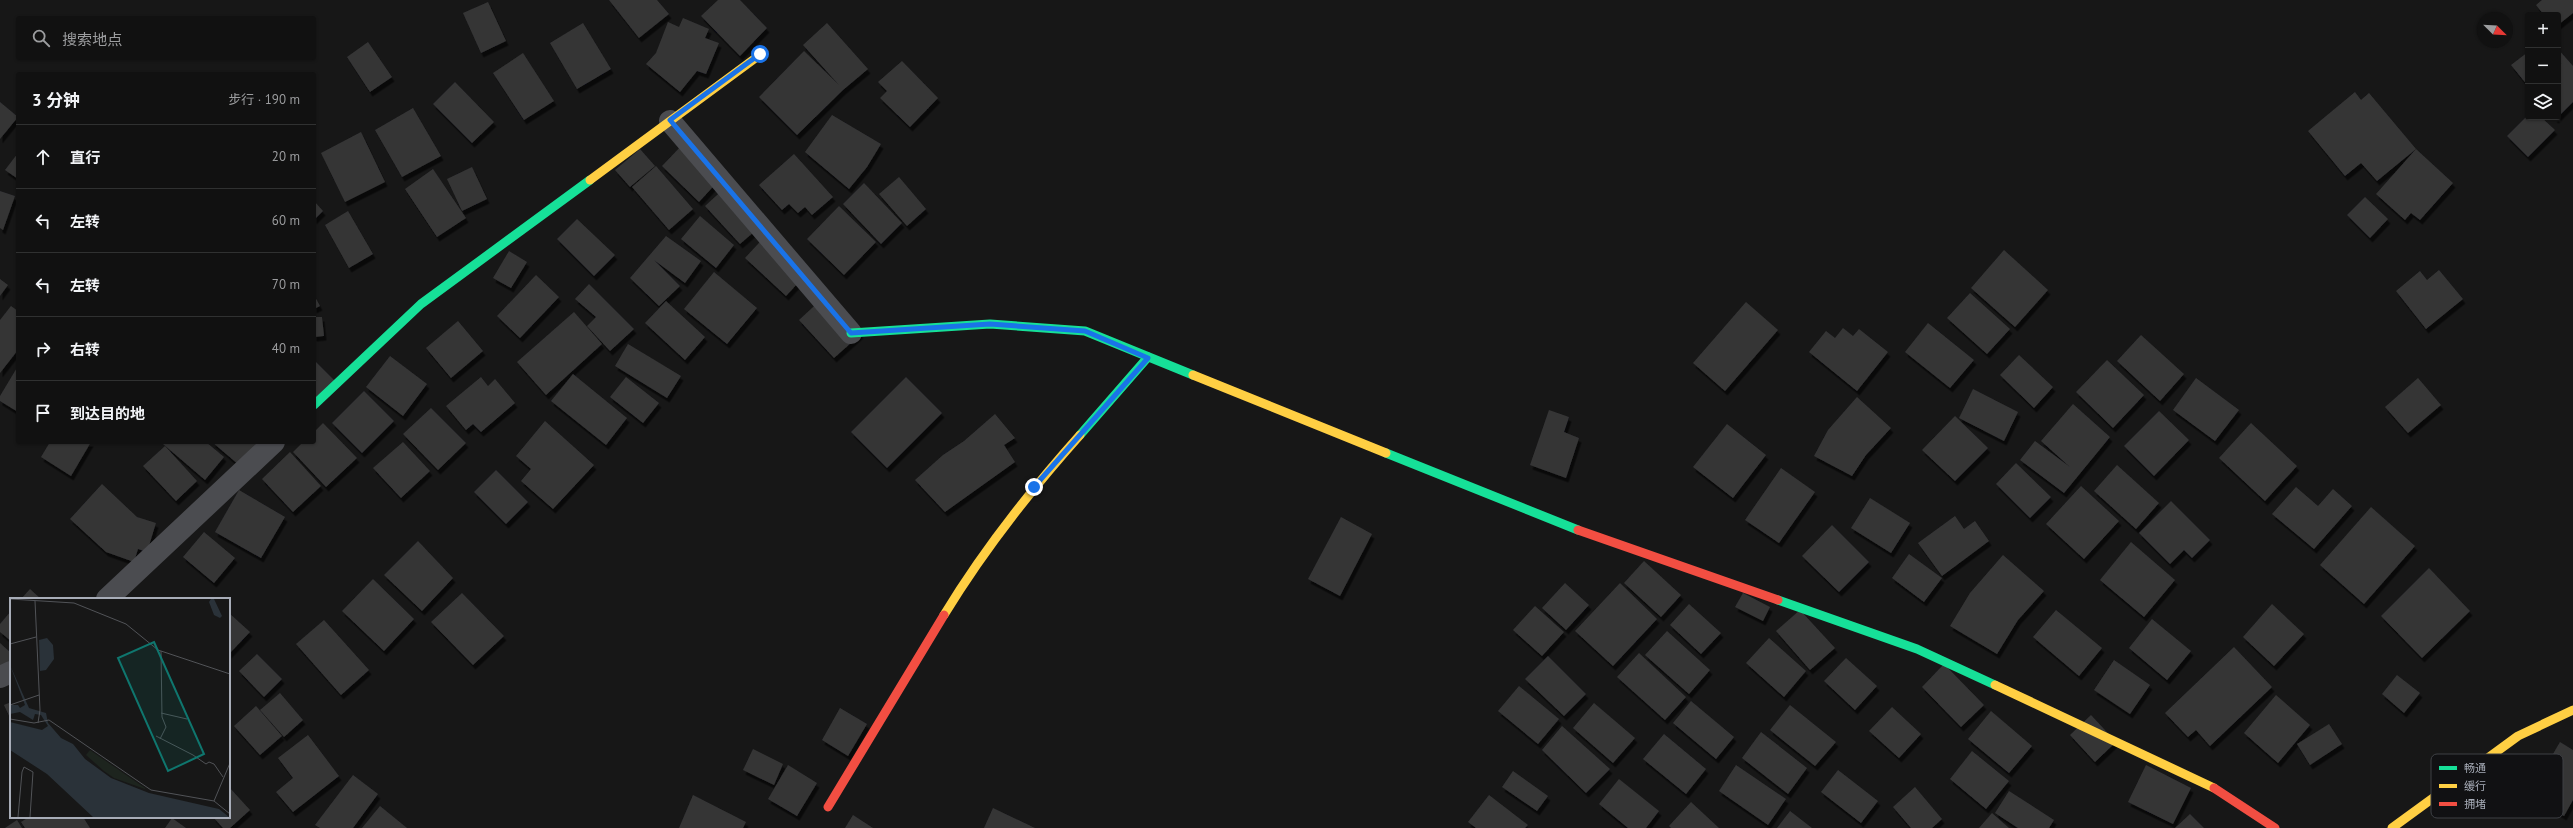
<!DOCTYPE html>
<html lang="zh">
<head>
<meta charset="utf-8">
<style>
	body { margin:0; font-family:"PT Sans","Noto Sans SC",sans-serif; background:#1e1f1f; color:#f1f3f6 }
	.controls { position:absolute; right:12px; top:12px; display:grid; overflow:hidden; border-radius:4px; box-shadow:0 1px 3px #0004 }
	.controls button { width:36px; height:36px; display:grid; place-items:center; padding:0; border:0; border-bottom:1px solid #303131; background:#111; color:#f1f3f6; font:20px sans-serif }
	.compass { position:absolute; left:2477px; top:12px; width:36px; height:36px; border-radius:50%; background:#111; box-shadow:0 1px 3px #0004; rotate:114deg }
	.stop { position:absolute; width:12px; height:12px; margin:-9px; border:3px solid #1a73e8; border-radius:50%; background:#fff }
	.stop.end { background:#1a73e8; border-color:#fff; box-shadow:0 1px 4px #0008 }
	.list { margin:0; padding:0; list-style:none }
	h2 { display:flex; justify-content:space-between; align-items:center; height:52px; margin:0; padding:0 16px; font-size:17px }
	h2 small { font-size:13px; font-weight:400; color:#9c9d9f }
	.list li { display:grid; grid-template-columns:26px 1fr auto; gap:12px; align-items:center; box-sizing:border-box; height:64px; padding:0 16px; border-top:1px solid #303131 }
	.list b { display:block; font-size:15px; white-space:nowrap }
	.list em { font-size:13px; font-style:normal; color:#9c9d9f }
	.icon { flex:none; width:22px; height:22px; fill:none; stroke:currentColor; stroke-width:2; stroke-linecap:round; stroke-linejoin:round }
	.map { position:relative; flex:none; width:2573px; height:828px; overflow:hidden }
	.search { position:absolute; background:#111; box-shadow:0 1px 3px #0004; left:16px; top:16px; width:300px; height:44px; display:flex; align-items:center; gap:10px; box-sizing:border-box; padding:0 14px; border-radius:4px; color:#9c9d9f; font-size:15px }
	.panel { position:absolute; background:#111; box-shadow:0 1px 3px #0004; left:16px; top:72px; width:300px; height:372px; border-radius:4px }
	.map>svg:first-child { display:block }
	.building { fill:#353536; filter:url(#shadow) }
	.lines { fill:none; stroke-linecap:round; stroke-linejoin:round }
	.street { stroke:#4b4c50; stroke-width:22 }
	.fast { stroke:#16e098; stroke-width:9 }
	.slow { stroke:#ffcf43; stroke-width:9 }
	.jam { stroke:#f24e42; stroke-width:9 }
	.route { stroke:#1a73e8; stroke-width:5 }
	.inset-road { fill:none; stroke:#515357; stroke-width:1 }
	.view { fill:#0f766e; fill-opacity:0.15; stroke:#0f766e; stroke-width:2 }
	.inset-edge { fill:none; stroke:#a8adb8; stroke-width:2 }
	.key { fill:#111113; stroke:#3e4045; stroke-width:1 }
	.key-label { font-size:11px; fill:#a8adb8 }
</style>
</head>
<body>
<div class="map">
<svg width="2573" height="828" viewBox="0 0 2573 828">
	<defs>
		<filter id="shadow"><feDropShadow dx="2.5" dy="4.5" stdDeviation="0" flood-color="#0009"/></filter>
	</defs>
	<rect width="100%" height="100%" fill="#171717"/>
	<!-- building -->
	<g class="building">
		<path d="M 609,0 L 657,0 L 669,14 L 639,38 Z"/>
		<path d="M 718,0 L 740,0 L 767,28 L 740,56 L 701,16 Z"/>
		<path d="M 2542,0 L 2573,0 L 2573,13 L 2558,25 L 2558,15 L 2544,15 L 2536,5 Z"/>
		<path d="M 488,2 L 506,41 L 481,53 L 463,13 Z"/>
		<path d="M 683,18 L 709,29 L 705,38 L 719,43 L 706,74 L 697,71 L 680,92 L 646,64 L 656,53 L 668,22 L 679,27 Z"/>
		<path d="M 583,23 L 611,69 L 577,89 L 550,43 Z"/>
		<path d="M 827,23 L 868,69 L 843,90 L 797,135 L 759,97 L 804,51 L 839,85 L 803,45 Z"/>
		<path d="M 368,42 L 392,77 L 370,92 L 347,57 Z"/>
		<path d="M 2558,49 L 2573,66 L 2573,102 L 2556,119 L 2554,117 L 2558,117 L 2558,67 L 2562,63 L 2558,66 Z"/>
		<path d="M 2528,52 L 2528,86 L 2511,65 Z"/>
		<path d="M 523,53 L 554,101 L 524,120 L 493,73 Z"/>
		<path d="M 902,61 L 938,98 L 910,127 L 880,98 L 887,91 L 878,82 Z"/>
		<path d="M 455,82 L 494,122 L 472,143 L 433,104 Z"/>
		<path d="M 2355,92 L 2361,100 L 2369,93 L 2416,149 L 2377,181 L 2361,163 L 2345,176 L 2308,131 Z"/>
		<path d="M 0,102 L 18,117 L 0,139 Z"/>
		<path d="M 413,108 L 441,156 L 402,177 L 375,130 Z"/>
		<path d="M 832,115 L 881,144 L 867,167 L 849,189 L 805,152 Z"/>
		<path d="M 2528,115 L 2541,117 L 2555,130 L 2528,157 L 2507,136 Z"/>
		<path d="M 361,132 L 385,182 L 345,202 L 321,153 Z"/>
		<path d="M 684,143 L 721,178 L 699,202 L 662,166 Z"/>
		<path d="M 640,149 L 655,166 L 630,187 L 615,170 Z"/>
		<path d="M 2416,149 L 2453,183 L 2420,220 L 2411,213 L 2405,220 L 2376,194 Z"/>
		<path d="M 18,153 L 18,179 L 5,170 Z"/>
		<path d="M 794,154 L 833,197 L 812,215 L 805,207 L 798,213 L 789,204 L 782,210 L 759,185 Z"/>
		<path d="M 656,166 L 693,209 L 669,230 L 632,187 Z"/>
		<path d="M 472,167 L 487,199 L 462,211 L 447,179 Z"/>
		<path d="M 433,169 L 466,218 L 437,237 L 405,189 Z"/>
		<path d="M 899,177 L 926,209 L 907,226 L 879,194 Z"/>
		<path d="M 864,183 L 902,223 L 881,244 L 843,204 Z"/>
		<path d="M 728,185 L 763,224 L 740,244 L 705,206 Z"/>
		<path d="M 0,191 L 15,196 L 3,230 L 0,228 Z"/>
		<path d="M 2365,197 L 2388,219 L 2370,238 L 2347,215 Z"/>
		<path d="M 314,201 L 323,211 L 314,220 Z"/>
		<path d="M 839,206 L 876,242 L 844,275 L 807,239 Z"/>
		<path d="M 348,211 L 373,254 L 349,268 L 325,225 Z"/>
		<path d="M 700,216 L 734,245 L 716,268 L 681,239 Z"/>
		<path d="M 577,219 L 615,255 L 594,276 L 557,239 Z"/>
		<path d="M 769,232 L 810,270 L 786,296 L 745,258 Z"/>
		<path d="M 666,236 L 701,261 L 685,283 L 654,260 L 680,286 L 659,306 L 630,278 Z"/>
		<path d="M 2004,250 L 2048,290 L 2015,327 L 1971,288 Z"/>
		<path d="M 509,251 L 527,262 L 511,288 L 493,278 Z"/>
		<path d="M 2439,270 L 2463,299 L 2426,329 L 2396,291 L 2420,271 L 2427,280 Z"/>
		<path d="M 714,272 L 757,308 L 727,344 L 684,309 Z"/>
		<path d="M 536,275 L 559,297 L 520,338 L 497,316 Z"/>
		<path d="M 0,279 L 8,285 L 0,296 Z"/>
		<path d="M 589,284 L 634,329 L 610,351 L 587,326 L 596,317 L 575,299 Z"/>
		<path d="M 1970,293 L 2010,329 L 1987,354 L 1947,318 Z"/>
		<path d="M 314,295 L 320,306 L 314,309 Z"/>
		<path d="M 825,296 L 861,334 L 834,358 L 799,320 Z"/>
		<path d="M 666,301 L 705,337 L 685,360 L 645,323 Z"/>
		<path d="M 1746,302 L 1778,330 L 1725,391 L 1693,363 Z"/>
		<path d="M 11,306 L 18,311 L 18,350 L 0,373 L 0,320 Z"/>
		<path d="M 574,312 L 602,344 L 546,395 L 517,362 Z"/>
		<path d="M 314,317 L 322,317 L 324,336 L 314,337 Z"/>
		<path d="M 458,321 L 483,351 L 451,378 L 426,348 Z"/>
		<path d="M 1928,323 L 1974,360 L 1950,388 L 1905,352 Z"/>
		<path d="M 1843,328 L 1853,336 L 1859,329 L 1888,352 L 1857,391 L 1809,352 L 1826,331 L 1835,338 Z"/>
		<path d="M 2141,335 L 2184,374 L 2160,401 L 2117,361 Z"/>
		<path d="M 628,344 L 681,376 L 667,398 L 615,366 Z"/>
		<path d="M 2019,355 L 2053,387 L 2034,408 L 2000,375 Z"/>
		<path d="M 390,356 L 427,384 L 403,416 L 366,387 Z"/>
		<path d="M 314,360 L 335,381 L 314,403 Z"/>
		<path d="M 2107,360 L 2144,395 L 2113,428 L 2076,392 Z"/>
		<path d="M 18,366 L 18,412 L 0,401 L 0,396 Z"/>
		<path d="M 573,374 L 627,418 L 606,445 L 551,401 Z"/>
		<path d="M 481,377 L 488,386 L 495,379 L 515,403 L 481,432 L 473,424 L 466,430 L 446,406 Z"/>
		<path d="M 626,377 L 659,403 L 643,423 L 610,397 Z"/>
		<path d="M 906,377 L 942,413 L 887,468 L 851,432 Z"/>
		<path d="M 2196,378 L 2239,410 L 2215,441 L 2173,410 Z"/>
		<path d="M 2418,378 L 2441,405 L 2408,433 L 2385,407 Z"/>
		<path d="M 1973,389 L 2018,412 L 2004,441 L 1959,418 Z"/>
		<path d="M 364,391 L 394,421 L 362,453 L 332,423 Z"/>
		<path d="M 1857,397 L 1891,428 L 1866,455 L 1852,476 L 1814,456 L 1828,430 Z"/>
		<path d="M 2073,404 L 2110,437 L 2064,493 L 2020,460 L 2035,441 L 2070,467 L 2041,441 Z"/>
		<path d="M 431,408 L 466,443 L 438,470 L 403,434 Z"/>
		<path d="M 1549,410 L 1569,417 L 1564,432 L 1579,438 L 1566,478 L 1530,465 Z"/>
		<path d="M 2159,411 L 2189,440 L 2154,476 L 2124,446 Z"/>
		<path d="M 995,414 L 1015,438 L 1004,445 L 1015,462 L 945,512 L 915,480 L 943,455 L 964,441 Z"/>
		<path d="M 1955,416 L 1988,448 L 1955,481 L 1922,450 Z"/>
		<path d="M 545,421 L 594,465 L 553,509 L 521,481 L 531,469 L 516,456 Z"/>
		<path d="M 323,423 L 357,458 L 326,487 L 293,452 L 303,442 L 314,442 L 314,432 Z"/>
		<path d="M 2251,423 L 2297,466 L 2265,501 L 2219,458 Z"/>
		<path d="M 1727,424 L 1766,455 L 1733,498 L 1693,467 Z"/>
		<path d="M 50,442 L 91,442 L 71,476 L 41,457 Z"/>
		<path d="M 165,442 L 206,442 L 224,457 L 205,480 L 163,444 Z"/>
		<path d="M 212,442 L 256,442 L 257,443 L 239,465 Z"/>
		<path d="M 403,442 L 430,471 L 401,498 L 373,468 Z"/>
		<path d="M 165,446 L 197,481 L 176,501 L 143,466 Z"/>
		<path d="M 290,452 L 321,486 L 293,512 L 262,479 Z"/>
		<path d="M 2016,463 L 2051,497 L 2030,518 L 1996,484 Z"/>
		<path d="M 2117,465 L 2159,503 L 2136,529 L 2094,491 Z"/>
		<path d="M 1781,468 L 1815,492 L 1779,543 L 1745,520 Z"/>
		<path d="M 496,470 L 528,502 L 506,524 L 474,492 Z"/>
		<path d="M 102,484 L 137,517 L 156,523 L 147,552 L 138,549 L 134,562 L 106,552 L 70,519 Z"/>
		<path d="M 2081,486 L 2119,521 L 2084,559 L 2046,524 Z"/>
		<path d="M 2296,487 L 2318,506 L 2333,489 L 2352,506 L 2314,549 L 2272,514 Z"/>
		<path d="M 239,490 L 285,517 L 261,558 L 215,532 Z"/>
		<path d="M 1870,498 L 1910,523 L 1891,553 L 1851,528 Z"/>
		<path d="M 2171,501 L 2210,540 L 2192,558 L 2184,550 L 2170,564 L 2139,533 Z"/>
		<path d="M 2371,507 L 2415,546 L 2364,604 L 2320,565 Z"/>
		<path d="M 1955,516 L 1964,529 L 1975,521 L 1989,541 L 1942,576 L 1918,543 Z"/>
		<path d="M 1341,517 L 1372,534 L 1340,596 L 1308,579 Z"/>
		<path d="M 1832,525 L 1869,562 L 1839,592 L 1802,556 Z"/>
		<path d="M 204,532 L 235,558 L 214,583 L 183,557 Z"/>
		<path d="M 418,541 L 453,578 L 422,611 L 384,575 Z"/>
		<path d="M 2131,542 L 2175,580 L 2144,617 L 2100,580 Z"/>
		<path d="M 1909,554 L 1942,578 L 1924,602 L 1892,578 Z"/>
		<path d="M 2003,555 L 2044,591 L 2018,620 L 1997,654 L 1950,626 L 1970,593 Z"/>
		<path d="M 1644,561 L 1681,595 L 1661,617 L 1624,583 Z"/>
		<path d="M 2429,568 L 2470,611 L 2422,658 L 2381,616 Z"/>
		<path d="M 373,579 L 414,619 L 384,651 L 342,611 Z"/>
		<path d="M 1565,583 L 1589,605 L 1566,630 L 1542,608 Z"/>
		<path d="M 1620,583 L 1657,619 L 1613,666 L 1575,631 Z"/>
		<path d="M 30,589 L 41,599 L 21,599 Z"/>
		<path d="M 462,593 L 504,636 L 473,665 L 431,622 Z"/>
		<path d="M 1743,593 L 1770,607 L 1763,621 L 1735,607 Z"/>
		<path d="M 1689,604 L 1721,633 L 1701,654 L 1670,625 Z"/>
		<path d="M 2272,604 L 2304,634 L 2274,666 L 2243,637 Z"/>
		<path d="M 1535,606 L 1564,632 L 1542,656 L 1513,630 Z"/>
		<path d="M 1800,610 L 1835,648 L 1810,670 L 1776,631 Z"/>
		<path d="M 2056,610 L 2102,648 L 2079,676 L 2033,637 Z"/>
		<path d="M 11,611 L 11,641 L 0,632 L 0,624 Z"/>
		<path d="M 229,613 L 250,632 L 229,654 Z"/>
		<path d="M 2152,619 L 2191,651 L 2167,680 L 2129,648 Z"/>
		<path d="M 324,620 L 369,670 L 341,695 L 296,644 Z"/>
		<path d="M 1667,631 L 1710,670 L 1689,694 L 1645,655 Z"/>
		<path d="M 1769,638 L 1806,671 L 1784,697 L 1746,663 Z"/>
		<path d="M 0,643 L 11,653 L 11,667 L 0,680 Z"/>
		<path d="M 2234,647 L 2272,687 L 2210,746 L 2196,730 L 2188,737 L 2165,713 Z"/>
		<path d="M 1639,653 L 1686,697 L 1665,720 L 1617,677 Z"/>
		<path d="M 257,654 L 282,679 L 264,697 L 239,671 Z"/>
		<path d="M 1548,656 L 1586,694 L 1564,716 L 1525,679 Z"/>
		<path d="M 1846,658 L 1877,686 L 1855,710 L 1824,681 Z"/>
		<path d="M 2114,660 L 2150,685 L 2130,714 L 2094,690 Z"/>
		<path d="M 1944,664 L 1984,705 L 1961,727 L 1922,687 Z"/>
		<path d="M 2397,675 L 2420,693 L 2404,713 L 2382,694 Z"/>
		<path d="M 1519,686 L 1559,719 L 1538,744 L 1498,711 Z"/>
		<path d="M 280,693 L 303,720 L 284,737 L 260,710 Z"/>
		<path d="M 2276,695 L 2310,725 L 2278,763 L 2244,733 Z"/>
		<path d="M 1691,701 L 1734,737 L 1716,759 L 1673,723 Z"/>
		<path d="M 11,702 L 11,720 L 4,705 Z"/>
		<path d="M 1594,703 L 1635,738 L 1613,763 L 1573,728 Z"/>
		<path d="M 1790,705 L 1836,742 L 1815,766 L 1770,730 Z"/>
		<path d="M 256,706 L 282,736 L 260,755 L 234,726 Z"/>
		<path d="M 1892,707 L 1921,734 L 1899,758 L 1869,731 Z"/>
		<path d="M 840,708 L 867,724 L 848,756 L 822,740 Z"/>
		<path d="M 1991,711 L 2032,746 L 2009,773 L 1968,739 Z"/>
		<path d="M 2091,715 L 2116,742 L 2095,762 L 2070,735 Z"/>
		<path d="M 2329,724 L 2342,744 L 2310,765 L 2297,744 Z"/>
		<path d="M 1562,726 L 1610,769 L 1586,793 L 1542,750 Z"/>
		<path d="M 1761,732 L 1807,768 L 1788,794 L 1742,758 Z"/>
		<path d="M 1664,734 L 1706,769 L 1686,794 L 1643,759 Z"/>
		<path d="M 308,735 L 339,776 L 293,812 L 276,792 L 293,778 L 278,758 Z"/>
		<path d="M 2560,742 L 2573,750 L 2573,800 L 2564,816 L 2529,795 Z"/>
		<path d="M 753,749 L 783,764 L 774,785 L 743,770 Z"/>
		<path d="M 1972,751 L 2009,781 L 1986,809 L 1950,779 Z"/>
		<path d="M 788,765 L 817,783 L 797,816 L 768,799 Z"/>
		<path d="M 1736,765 L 1786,799 L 1768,825 L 1719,791 Z"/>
		<path d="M 2146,765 L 2191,788 L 2173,824 L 2128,802 Z"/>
		<path d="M 1838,770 L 1878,801 L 1861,823 L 1821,792 Z"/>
		<path d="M 1513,771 L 1548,796 L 1537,811 L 1502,787 Z"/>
		<path d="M 353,775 L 378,794 L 353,828 L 320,828 L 315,825 Z"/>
		<path d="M 1619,779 L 1659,811 L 1646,828 L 1628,828 L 1599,804 Z"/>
		<path d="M 229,787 L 250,810 L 230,828 L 223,828 L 213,817 L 229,817 Z"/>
		<path d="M 1915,787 L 1942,819 L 1932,828 L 1911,828 L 1893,807 Z"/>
		<path d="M 2009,791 L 2054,820 L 2049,828 L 2018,828 L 1995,813 Z"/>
		<path d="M 693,795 L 746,822 L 743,828 L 679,828 Z"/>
		<path d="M 1489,795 L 1528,825 L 1525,828 L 1476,828 L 1468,822 Z"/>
		<path d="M 1691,802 L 1719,828 L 1671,828 L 1669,826 Z"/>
		<path d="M 380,806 L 407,828 L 362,828 Z"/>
		<path d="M 993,808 L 1035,828 L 984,828 Z"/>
		<path d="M 1790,811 L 1812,828 L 1777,828 Z"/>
		<path d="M 1992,813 L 2009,828 L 1979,828 Z"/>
		<path d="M 2190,814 L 2204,828 L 2175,828 Z"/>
		<path d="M 853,815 L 873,828 L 845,828 Z"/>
		<path d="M 29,817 L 83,817 L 90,828 L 25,828 L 21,822 Z"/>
		<path d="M 172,818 L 186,828 L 165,828 Z"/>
		<path d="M 17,820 L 22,828 L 5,828 Z"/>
	</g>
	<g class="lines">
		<!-- street -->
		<g class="street">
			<path d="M 670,121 L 851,333"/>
			<path d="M 107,599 L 274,442"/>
			<path d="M 0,677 L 11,672"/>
		</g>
		<!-- fast -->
		<g class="fast">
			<path d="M 851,333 L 990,324 L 1085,331 L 1193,375"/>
			<path d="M 314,405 L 421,304 L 590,180"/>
			<path d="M 1080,435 L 1148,357"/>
			<path d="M 1386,453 L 1578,530"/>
			<path d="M 1778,600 L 1917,649 L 1995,685"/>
		</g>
		<!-- slow -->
		<g class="slow">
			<path d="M 590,180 L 761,54"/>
			<path d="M 1193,375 L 1386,453"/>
			<path d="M 944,615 C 983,551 1030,491 1080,435"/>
			<path d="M 1995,685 L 2214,788"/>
			<path d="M 2392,828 L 2518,736 L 2573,710"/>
		</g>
		<!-- jam -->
		<g class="jam">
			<path d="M 1578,530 L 1778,600"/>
			<path d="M 2214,788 L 2275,828"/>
			<path d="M 828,807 L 944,615"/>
		</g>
	</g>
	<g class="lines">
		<!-- route -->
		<path class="route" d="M 760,54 L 670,120 L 851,333 L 990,324 L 1085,331 L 1148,358 L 1034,487"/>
	</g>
	<!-- overview -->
	<g transform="translate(10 598)">
		<rect width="220" height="220" fill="#171717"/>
		<path d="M 80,152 L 135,190 L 135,191 L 104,180 L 94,173 L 76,157 Z" fill="#1d241e"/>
		<path d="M 201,1 L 204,1 L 212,18 L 210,20 L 204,17 L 199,4 ZM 37,40 L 43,47 L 44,61 L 36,72 L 30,73 L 29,42 ZM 0,67 L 19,110 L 36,115 L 38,125 L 51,140 L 63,146 L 75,161 L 101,180 L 139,195 L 209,211 L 219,219 L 83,219 L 37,176 L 0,152 L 0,124 L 32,132 L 38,128 L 31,117 L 25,116 L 23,122 L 10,114 L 0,116 L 0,107 L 8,107 L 10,110 L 15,107 Z" fill="#2a3239"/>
		<path class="inset-road" d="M 0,1 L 64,5 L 116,26 L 148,52 L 220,76M 25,3 L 30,112 L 28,125M 0,46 L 26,39M 0,107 L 29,97M 151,115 L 177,121M 0,121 L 24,125 L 39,122 L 141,192 L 204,203 L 220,216M 146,138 L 183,157 L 196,166 L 199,164 L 204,166 L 213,179M 150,141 L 156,129 L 152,119 L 151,53M 204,203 L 220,165M 8,219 L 12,174 L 14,169 L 23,174 L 20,219"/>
		<path class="view" d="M 144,44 L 194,156 L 158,173 L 108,60 Z"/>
		<rect width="220" height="220" class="inset-edge"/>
	</g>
	<!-- legend -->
	<rect x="2431" y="754" width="132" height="64" rx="6" class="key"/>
	<rect x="2439" y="766" width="18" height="4" fill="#16e098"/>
	<rect x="2439" y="784" width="18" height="4" fill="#ffcf43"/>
	<rect x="2439" y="802" width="18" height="4" fill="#f24e42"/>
	<g class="key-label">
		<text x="2464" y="772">畅通</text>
		<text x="2464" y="790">缓行</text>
		<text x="2464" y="808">拥堵</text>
	</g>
</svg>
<div class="controls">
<button>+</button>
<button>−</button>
<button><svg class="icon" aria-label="layers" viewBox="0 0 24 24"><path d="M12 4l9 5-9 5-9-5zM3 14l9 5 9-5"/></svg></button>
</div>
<svg class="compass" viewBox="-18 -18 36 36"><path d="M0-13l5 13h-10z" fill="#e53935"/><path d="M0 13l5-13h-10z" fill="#9c9d9f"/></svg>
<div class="stop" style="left:760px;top:54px"></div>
<div class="stop end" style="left:1034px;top:487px"></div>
<div class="search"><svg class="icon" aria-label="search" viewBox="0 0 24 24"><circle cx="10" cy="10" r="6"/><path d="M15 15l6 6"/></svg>搜索地点</div>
<section class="panel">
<h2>3 分钟<small>步行 · 190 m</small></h2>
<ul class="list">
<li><svg class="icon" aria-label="ahead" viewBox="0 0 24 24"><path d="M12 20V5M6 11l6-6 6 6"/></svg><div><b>直行</b></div><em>20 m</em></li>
<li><svg class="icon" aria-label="left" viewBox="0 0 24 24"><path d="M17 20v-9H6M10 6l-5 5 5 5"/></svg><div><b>左转</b></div><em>60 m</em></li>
<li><svg class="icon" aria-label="left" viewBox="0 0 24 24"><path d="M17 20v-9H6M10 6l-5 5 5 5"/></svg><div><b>左转</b></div><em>70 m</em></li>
<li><svg class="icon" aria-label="right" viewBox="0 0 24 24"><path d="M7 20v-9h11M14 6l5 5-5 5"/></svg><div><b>右转</b></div><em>40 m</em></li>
<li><svg class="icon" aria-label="arrive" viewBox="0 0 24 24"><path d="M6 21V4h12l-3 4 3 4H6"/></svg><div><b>到达目的地</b></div></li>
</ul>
</section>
</div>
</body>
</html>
